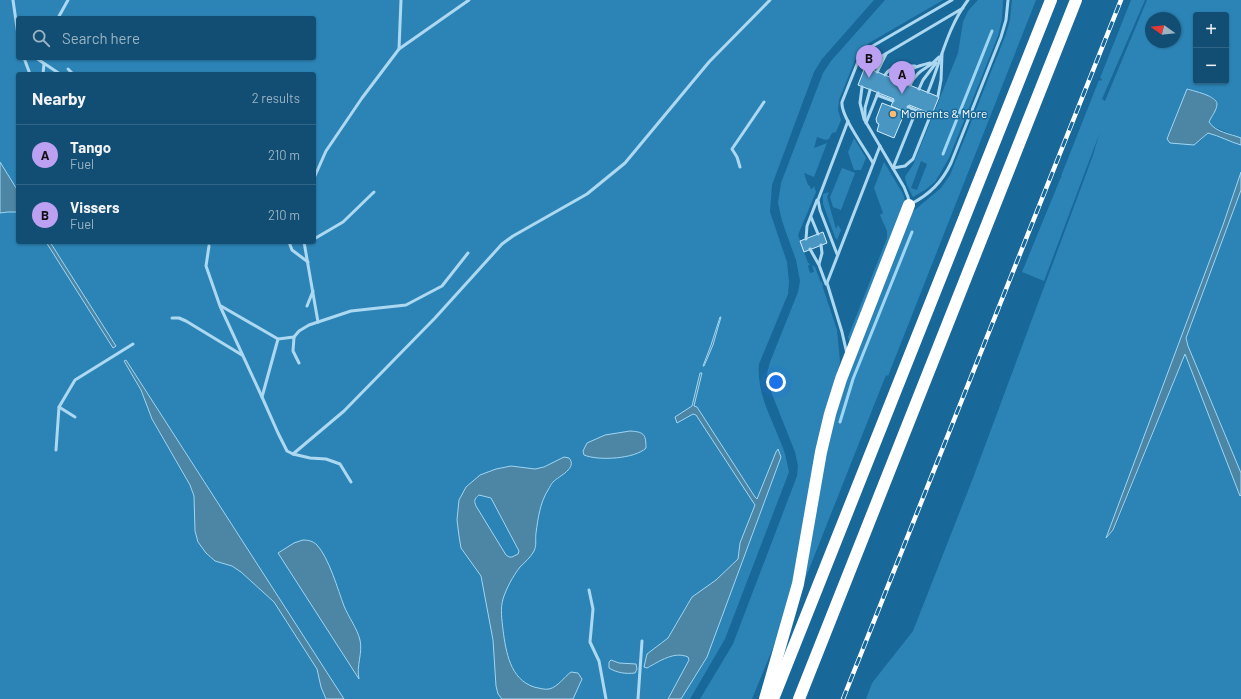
<!DOCTYPE html>
<html lang="en">
<head>
<meta charset="utf-8">
<style>
	body { margin:0; font-family:Barlow,sans-serif; background:#1f587b; color:#f1f3f6 }
	.controls { position:absolute; right:12px; top:12px; display:grid; overflow:hidden; border-radius:4px; box-shadow:0 1px 3px #0004 }
	.controls button { width:36px; height:36px; display:grid; place-items:center; padding:0; border:0; border-bottom:1px solid #316585; background:#124e73; color:#f1f3f6; font:20px sans-serif }
	.compass { position:absolute; left:1145px; top:12px; width:36px; height:36px; border-radius:50%; background:#124e73; box-shadow:0 1px 3px #0004; rotate:285deg }
	.you { position:absolute; left:776px; top:382px; width:14px; height:14px; margin:-10px; border:3px solid #fff; border-radius:50%; background:#1a73e8; box-shadow:0 0 0 6px #1a73e833 }
	.badge { display:grid; place-items:center; width:26px; height:26px; border-radius:50%; background:#bca0f2; color:#111; font-size:13px; font-weight:700 }
	.pin { position:absolute; translate:-50% -33px; filter:drop-shadow(0 1px 2px #0008) }
	.pin::after { content:''; position:absolute; top:21px; width:14px; height:12px; background:inherit; clip-path:polygon(0 0,100% 0,50% 100%) }
	.list { margin:0; padding:0; list-style:none }
	h2 { display:flex; justify-content:space-between; align-items:center; height:52px; margin:0; padding:0 16px; font-size:17px }
	h2 small { font-size:13px; font-weight:400; color:#9cb4c4 }
	.list li { display:grid; grid-template-columns:26px 1fr auto; gap:12px; align-items:center; box-sizing:border-box; height:60px; padding:0 16px; border-top:1px solid #316585 }
	.list b { display:block; font-size:15px; white-space:nowrap }
	.list p { margin:0; font-size:13px; white-space:nowrap; color:#9cb4c4 }
	.list em { font-size:13px; font-style:normal; color:#9cb4c4 }
	.icon { flex:none; width:22px; height:22px; fill:none; stroke:currentColor; stroke-width:2; stroke-linecap:round; stroke-linejoin:round }
	.map { position:relative; flex:none; width:1241px; height:699px; overflow:hidden }
	.search { position:absolute; background:#124e73; box-shadow:0 1px 3px #0004; left:16px; top:16px; width:300px; height:44px; display:flex; align-items:center; gap:10px; box-sizing:border-box; padding:0 14px; border-radius:4px; color:#9cb4c4; font-size:15px }
	.panel { position:absolute; background:#124e73; box-shadow:0 1px 3px #0004; left:16px; top:72px; width:300px; height:172px; border-radius:4px }
	.map>svg:first-child { display:block }
	.green { fill:#2c84b6; fill-rule:evenodd }
	.water { fill:#4d85a5; stroke:#9fd6f4; fill-rule:evenodd }
	.lines { fill:none; stroke-linecap:round; stroke-linejoin:round }
	.stream { stroke:#9fd6f4; stroke-width:3 }
	.building { fill:#4a96c3; stroke:#d4edfc }
	.service { stroke:#add8f1; stroke-width:3 }
	.motorway { stroke:#fff; stroke-width:12 }
	.rail-casing { stroke:#fff; stroke-width:4.5 }
	.rail { stroke:#186899; stroke-width:3; stroke-dasharray:9; stroke-linecap:butt }
	.poi-dot { fill:#ffba6d; stroke:#186899; stroke-width:1.5 }
	.labels { text-anchor:middle; stroke-width:3; stroke-linejoin:round; paint-order:stroke }
	.poi-label { font-size:12px; fill:#fff; stroke:#186899; text-anchor:start }
</style>
</head>
<body>
<div class="map">
<svg width="1241" height="699" viewBox="0 0 1241 699">
	<rect width="100%" height="100%" fill="#186899"/>
	<!-- green -->
	<g class="green">
		<path d="M 0,0 L 874,0 L 822,59 L 814,72 L 772,185 L 770,212 L 787,262 L 789,282 L 788,294 L 759,364 C 756,393 773,421 783,448 C 786,455 787,464 789,472 L 725,639 L 690,699 L 681,699 L 707,657 L 781,457 L 778,450 L 740,543 L 738,559 L 716,580 L 692,597 L 668,638 L 647,654 L 647,668 C 660,661 674,651 688,657 L 689,660 L 668,699 L 344,699 L 126,360 L 124,361 L 141,390 L 152,419 L 190,485 L 194,496 L 195,511 L 206,553 L 215,561 L 232,566 L 241,572 L 274,602 L 317,669 L 321,687 L 326,699 L 0,699 L 0,213 L 8,212 L 18,212 L 18,242 L 46,242 L 113,348 L 116,346 L 50,242 L 314,242 L 314,74 L 18,74 L 18,191 L 0,162 ZM 18,18 L 314,18 L 314,58 L 18,58 ZM 279,553 L 325,559 L 338,587 L 344,607 L 356,628 L 359,661 L 358,677 Z"/>
		<path d="M 885,0 L 943,0 L 869,43 L 859,53 L 855,60 L 839,100 L 838,110 L 841,120 L 836,132 L 832,133 L 829,139 L 826,140 L 817,137 L 814,148 L 827,143 L 814,177 L 804,173 L 808,185 L 810,186 L 810,188 L 812,189 L 814,186 L 816,192 L 798,235 L 808,263 L 810,264 L 808,266 L 810,273 L 814,272 L 812,265 L 815,267 L 821,283 L 822,281 L 823,288 L 837,330 L 840,362 L 798,566 L 779,633 L 752,699 L 700,699 L 733,644 L 797,476 L 798,466 L 795,452 L 770,389 L 767,374 L 770,362 L 798,292 L 800,281 L 796,260 L 782,221 L 778,203 L 781,183 L 823,73 L 831,61 Z"/>
		<path d="M 978,0 L 1003,0 L 1002,19 L 998,36 L 949,158 L 935,182 L 925,190 L 913,197 L 907,185 L 905,178 L 906,175 L 913,165 L 958,53 L 963,22 L 968,11 ZM 921,161 L 927,164 L 917,190 L 911,188 Z"/>
		<path d="M 1012,0 L 1036,0 L 888,376 L 886,375 L 802,587 L 814,515 L 836,404 L 911,213 L 941,188 L 950,175 L 954,165 L 1006,34 L 1010,20 Z"/>
		<path d="M 1131,0 L 1145,0 L 1102,99 L 1105,101 L 1147,0 L 1241,0 L 1241,138 L 1212,126 L 1209,122 L 1216,100 L 1212,97 L 1187,89 L 1199,142 L 1208,133 C 1220,136 1230,142 1241,145 L 1241,172 L 1223,225 L 1107,537 L 1114,530 L 1185,354 L 1240,496 L 1241,495 L 1241,699 L 866,699 L 872,683 L 913,631 L 973,478 L 1092,158 L 1100,132 L 1044,281 L 1022,272 L 1061,177 L 1063,178 L 1061,176 L 1099,80 L 1101,81 L 1102,79 L 1100,78 ZM 1196,15 L 1226,15 L 1226,81 L 1196,81 ZM 1151,18 L 1175,18 L 1175,42 L 1151,42 Z"/>
		<path d="M 854,138 L 866,158 L 861,170 L 854,170 L 848,152 Z"/>
		<path d="M 884,162 L 903,194 L 905,201 L 851,344 L 848,337 L 887,238 L 887,231 L 880,215 L 883,213 L 874,188 Z"/>
		<path d="M 842,168 L 855,173 L 841,210 L 833,207 L 830,197 Z"/>
		<path d="M 1241,190 L 1241,473 L 1188,346 L 1186,338 Z"/>
		<path d="M 829,192 L 827,197 L 836,229 L 838,225 L 841,230 L 837,240 L 835,237 L 823,204 L 823,194 Z"/>
	</g>
	<!-- water -->
	<g class="water">
		<path d="M 1187,89 C 1194,91 1217,96 1217,104 C 1217,110 1211,117 1209,122 C 1215,132 1231,134 1241,138 L 1241,145 C 1230,142 1220,136 1208,133 L 1194,145 L 1170,143 L 1167,139 Z"/>
		<path d="M 0,162 L 18,191 L 18,212 L 8,212 L 0,213 Z"/>
		<path d="M 1241,172 L 1241,190 L 1186,338 L 1188,346 L 1241,473 L 1241,495 L 1240,496 L 1185,354 L 1113,530 L 1106,538 L 1223,225 Z"/>
		<path d="M 46,242 L 50,242 L 116,346 L 113,348 Z"/>
		<path d="M 720,317 L 721,317 L 713,345 L 704,366 L 703,366 L 711,345 Z"/>
		<path d="M 126,360 L 344,699 L 326,699 L 321,687 L 317,669 L 274,602 L 241,572 L 232,566 L 215,561 L 206,553 L 198,542 L 195,531 L 194,496 L 190,485 L 152,419 L 141,390 L 124,361 Z"/>
		<path d="M 700,373 L 702,373 L 694,406 L 697,407 L 755,497 L 757,499 L 776,452 L 778,449 L 781,457 L 707,657 L 681,699 L 668,699 L 689,660 L 688,657 C 674,651 660,661 647,668 L 644,667 L 647,654 L 668,638 L 692,597 L 716,580 L 738,559 L 740,543 L 755,505 L 696,415 L 693,414 L 677,423 L 675,417 L 692,406 Z"/>
		<path d="M 630,431 C 643,432 646,433 646,448 C 635,459 598,461 584,455 L 583,451 L 587,443 L 605,435 Z"/>
		<path d="M 564,457 L 569,458 C 578,468 559,476 553,482 C 551,484 550,487 548,490 C 540,503 538,518 536,533 C 535,539 537,545 534,551 C 531,557 525,562 520,567 C 513,576 506,589 503,599 C 500,609 502,620 503,630 C 506,652 510,679 534,687 C 539,688 545,690 549,689 C 558,687 564,677 571,672 L 578,673 L 582,679 L 573,699 L 502,699 L 498,694 L 496,686 L 493,640 L 481,576 L 461,548 L 459,536 L 457,520 L 459,500 L 466,487 L 480,475 L 496,469 L 511,466 L 535,469 L 544,467 ZM 479,495 L 491,498 L 519,551 L 518,554 L 512,557 L 509,557 L 506,555 L 476,506 C 474,501 474,499 479,495 Z"/>
		<path d="M 303,540 C 308,540 313,541 317,545 C 329,558 338,590 344,606 C 349,618 357,628 360,640 C 363,653 356,666 359,679 L 278,553 L 294,543 Z"/>
		<path d="M 611,660 L 619,663 L 636,664 L 637,669 L 635,673 C 626,674 617,673 609,668 L 609,662 Z"/>
	</g>
	<g class="lines">
		<!-- stream -->
		<g class="stream">
			<path d="M 943,154 L 992,31"/>
			<path d="M 840,422 L 853,379 L 912,232"/>
		</g>
	</g>
	<!-- building -->
	<g class="building">
		<path d="M 865,67 L 939,97 L 932,114 L 909,105 L 906,112 L 905,112 L 891,106 L 894,99 L 858,85 Z"/>
		<path d="M 882,103 L 905,112 L 894,138 L 877,131 L 879,124 L 877,123 L 876,119 Z"/>
		<path d="M 823,232 L 827,243 L 804,252 L 800,241 Z"/>
	</g>
	<g class="lines">
		<!-- service -->
		<g class="service">
			<path d="M 13,0 L 18,35"/>
			<path d="M 58,18 L 68,0"/>
			<path d="M 399,49 L 469,0"/>
			<path d="M 24,58 L 30,74"/>
			<path d="M 36,58 L 60,74 L 64,74"/>
			<path d="M 68,69 L 73,74"/>
			<path d="M 869,69 L 874,62 L 882,56 L 963,8"/>
			<path d="M 877,72 L 886,54"/>
			<path d="M 43,74 L 44,64"/>
			<path d="M 885,75 C 891,65 904,66 915,66"/>
			<path d="M 892,78 L 898,71 L 911,68"/>
			<path d="M 900,81 C 907,69 917,66 930,63"/>
			<path d="M 910,85 C 919,67 928,70 939,57"/>
			<path d="M 862,87 L 860,103 L 864,119 L 904,187 L 908,197 L 909,202"/>
			<path d="M 919,89 L 923,80 L 936,63"/>
			<path d="M 928,92 C 941,61 947,28 968,0"/>
			<path d="M 877,95 L 893,101"/>
			<path d="M 938,96 L 941,80 L 942,54"/>
			<path d="M 908,107 L 930,116"/>
			<path d="M 916,111 L 893,168 L 905,166 L 913,159 L 931,114"/>
			<path d="M 865,120 L 865,108 L 870,90"/>
			<path d="M 866,123 L 878,93"/>
			<path d="M 873,163 C 866,150 840,115 842,102 L 859,59 L 864,53 L 871,47 L 952,0"/>
			<path d="M 740,167 L 737,157 L 732,149 L 764,102"/>
			<path d="M 314,178 L 326,151 L 362,98 L 399,49 L 401,0"/>
			<path d="M 911,204 C 930,194 942,182 951,163 L 1001,37 L 1006,20 L 1008,0"/>
			<path d="M 811,217 L 818,234"/>
			<path d="M 314,239 L 343,222 L 374,192"/>
			<path d="M 806,239 L 807,226 L 817,200"/>
			<path d="M 289,242 L 292,250 L 308,262"/>
			<path d="M 304,242 L 318,322"/>
			<path d="M 209,246 L 206,266 L 220,306 L 262,397 L 278,433 L 287,451 L 293,454 L 310,458 L 326,459 L 340,464 L 351,482"/>
			<path d="M 810,249 L 819,265 L 826,284"/>
			<path d="M 837,254 L 820,210 L 818,200 L 848,121"/>
			<path d="M 819,264 L 822,253 L 821,245"/>
			<path d="M 221,306 L 278,339 L 294,337"/>
			<path d="M 307,306 L 313,291"/>
			<path d="M 172,318 L 179,318 L 186,321 L 242,355"/>
			<path d="M 847,354 L 842,332 L 827,283 L 880,146"/>
			<path d="M 299,363 L 293,351 L 294,337 L 299,331 L 309,325 L 351,311 L 406,305 L 442,286 L 468,253"/>
			<path d="M 262,397 L 278,339"/>
			<path d="M 59,407 L 75,417"/>
			<path d="M 56,450 L 59,407 L 75,380 L 133,344"/>
			<path d="M 293,454 L 344,411 L 435,318 L 502,244 L 513,236 L 587,194 L 625,163 L 709,62 L 770,0"/>
			<path d="M 589,590 L 593,609 L 590,642 L 599,661 L 606,699"/>
			<path d="M 638,699 L 642,641"/>
		</g>
		<!-- motorway -->
		<g class="motorway">
			<path d="M 765,699 L 798,584 L 821,452 L 830,414 L 841,379 L 909,205"/>
			<path d="M 773,699 L 1051,0"/>
			<path d="M 799,699 L 1076,0"/>
		</g>
		<!-- rail casing -->
		<g class="rail-casing">
			<path id="rail" d="M 843,699 L 1121,0"/>
		</g>
		<!-- rail -->
		<use href="#rail" class="rail"/>
	</g>
	<!-- markers -->
	<circle class="poi-dot" cx="893" cy="114" r="4"/>
	<g class="labels">
		<!-- poi labels -->
		<g class="poi-label">
			<text x="901" y="118">Moments &amp; More</text>
		</g>
	</g>
</svg>
<div class="controls">
<button>+</button>
<button>−</button>
</div>
<svg class="compass" viewBox="-18 -18 36 36"><path d="M0-13l5 13h-10z" fill="#e53935"/><path d="M0 13l5-13h-10z" fill="#9cb4c4"/></svg>
<div class="you"></div>
<div class="pin badge" style="left:902px;top:94px">A</div>
<div class="pin badge" style="left:869px;top:78px">B</div>
<div class="search"><svg class="icon" aria-label="search" viewBox="0 0 24 24"><circle cx="10" cy="10" r="6"/><path d="M15 15l6 6"/></svg>Search here</div>
<section class="panel">
<h2>Nearby<small>2 results</small></h2>
<ul class="list">
<li><span class="badge">A</span><div><b>Tango</b><p>Fuel</p></div><em>210 m</em></li>
<li><span class="badge">B</span><div><b>Vissers</b><p>Fuel</p></div><em>210 m</em></li>
</ul>
</section>
</div>
</body>
</html>
